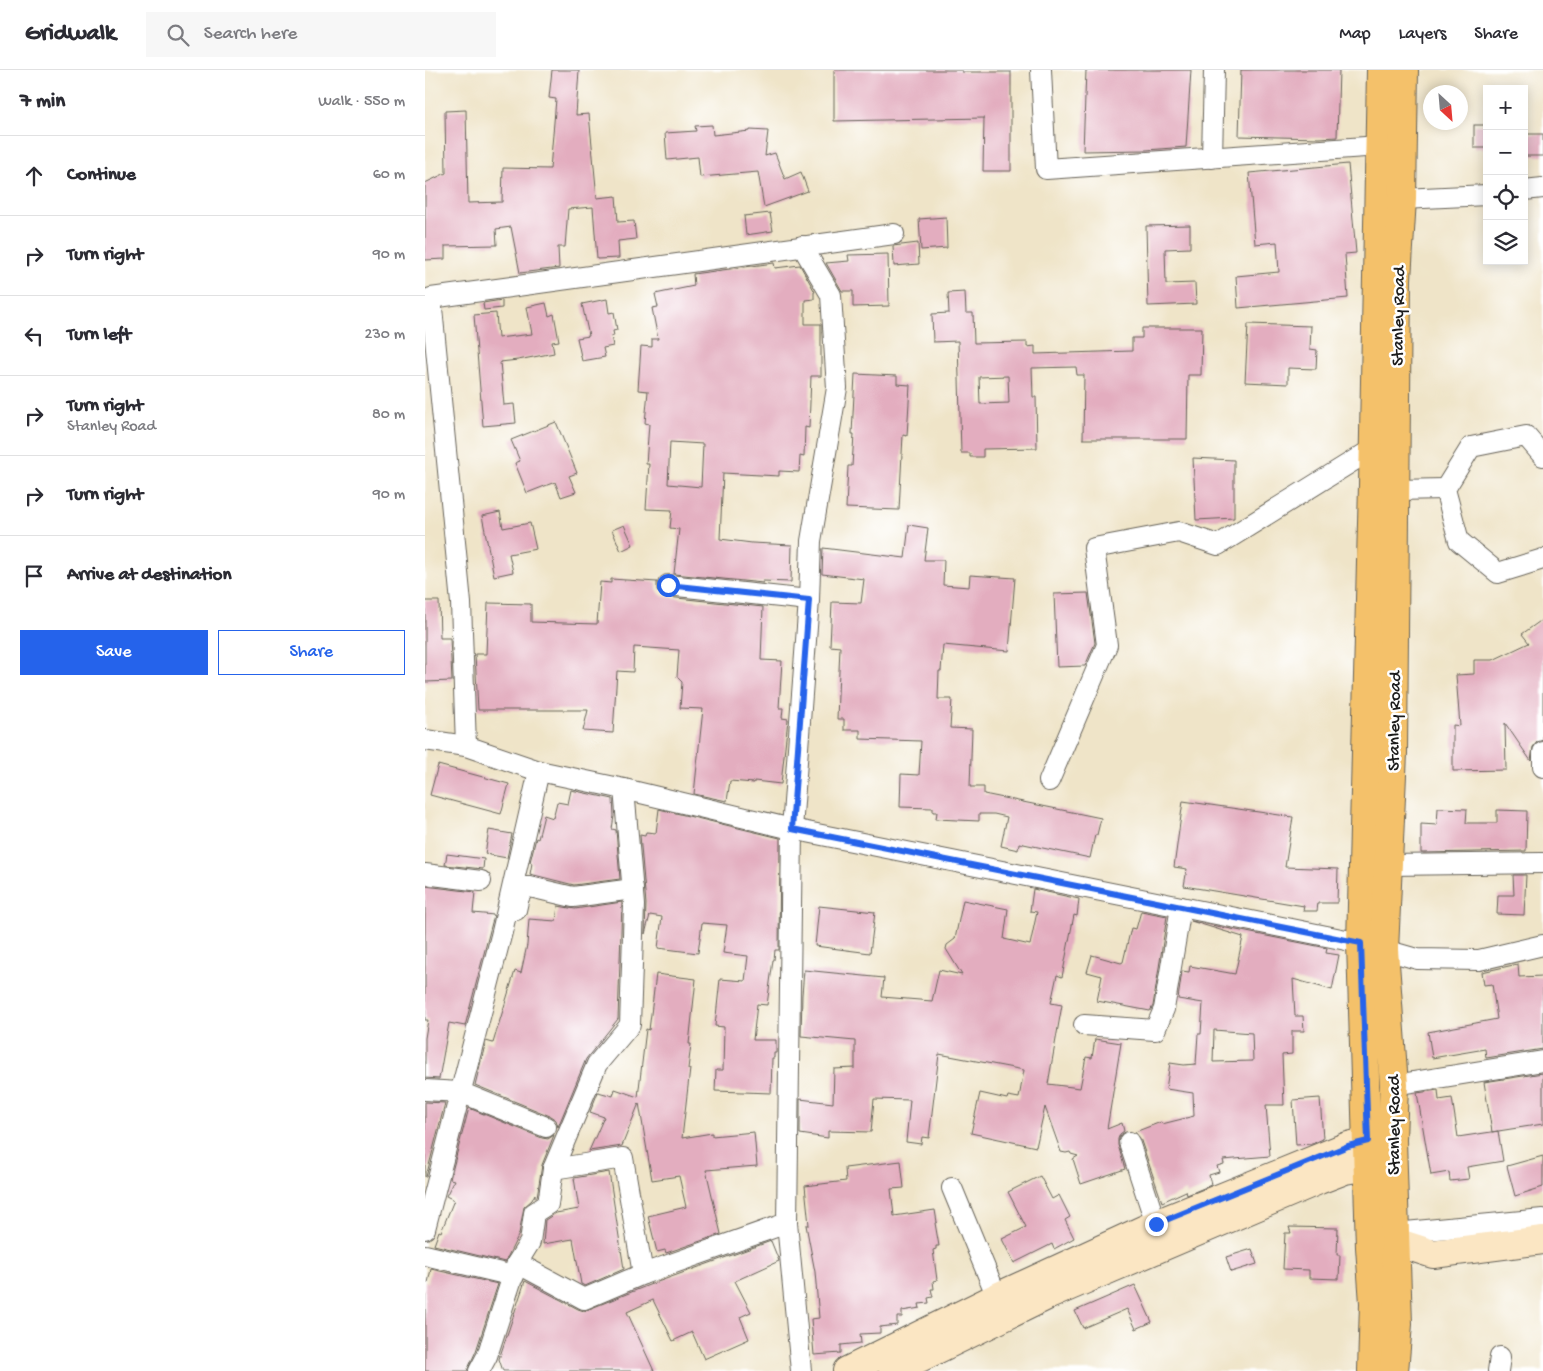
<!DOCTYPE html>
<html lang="en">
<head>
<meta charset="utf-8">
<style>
	body { margin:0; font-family:"Gochi Hand",sans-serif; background:#f7f7f7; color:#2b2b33 }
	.controls { position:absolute; right:15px; top:15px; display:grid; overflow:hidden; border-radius:0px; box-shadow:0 2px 12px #0003 }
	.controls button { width:45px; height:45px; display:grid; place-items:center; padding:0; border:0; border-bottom:1px solid #e1e1e2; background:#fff; color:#2b2b33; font:25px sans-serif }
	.compass { position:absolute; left:998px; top:15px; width:45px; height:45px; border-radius:50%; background:#fff; box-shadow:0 2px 12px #0003; rotate:154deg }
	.stop { position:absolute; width:15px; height:15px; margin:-11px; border:4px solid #2563eb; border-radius:50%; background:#fff }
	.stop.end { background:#2563eb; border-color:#fff; box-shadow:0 1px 5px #0008 }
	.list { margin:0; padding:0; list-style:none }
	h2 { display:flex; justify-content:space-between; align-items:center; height:65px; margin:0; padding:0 20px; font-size:21px }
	h2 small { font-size:16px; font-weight:400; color:#7c7c81 }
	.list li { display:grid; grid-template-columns:32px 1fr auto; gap:15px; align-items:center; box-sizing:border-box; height:80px; padding:0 20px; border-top:1px solid #e1e1e2 }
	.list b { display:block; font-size:19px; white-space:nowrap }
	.list p { margin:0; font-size:16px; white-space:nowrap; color:#7c7c81 }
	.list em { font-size:16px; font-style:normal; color:#7c7c81 }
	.actions { display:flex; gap:10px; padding:15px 20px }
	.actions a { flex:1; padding:11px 0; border:1px solid #2563eb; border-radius:0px; text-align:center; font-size:18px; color:#2563eb }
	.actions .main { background:#2563eb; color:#fff }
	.icon { flex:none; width:28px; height:28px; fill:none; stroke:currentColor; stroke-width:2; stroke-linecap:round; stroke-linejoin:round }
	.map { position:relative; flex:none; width:1118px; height:1301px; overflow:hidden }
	header { display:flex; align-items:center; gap:30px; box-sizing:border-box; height:70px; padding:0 25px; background:#fff; border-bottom:1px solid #e1e1e2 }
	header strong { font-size:24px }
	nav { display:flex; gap:28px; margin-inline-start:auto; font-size:18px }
	.search { width:350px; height:45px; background:#f7f7f7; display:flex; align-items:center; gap:12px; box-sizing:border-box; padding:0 18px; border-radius:0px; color:#7c7c81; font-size:19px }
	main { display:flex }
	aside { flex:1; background:#fff }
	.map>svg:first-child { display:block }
	.building { fill:#e3adbf; fill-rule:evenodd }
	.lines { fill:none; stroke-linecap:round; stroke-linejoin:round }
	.street-casing { stroke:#666258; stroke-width:22 }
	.secondary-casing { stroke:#666258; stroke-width:30 }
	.primary-casing { stroke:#666258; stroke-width:30 }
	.street { stroke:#fff; stroke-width:20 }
	.secondary { stroke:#fbe6c3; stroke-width:28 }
	.primary { stroke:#f4c16a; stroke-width:28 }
	.route { stroke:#2563eb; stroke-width:6 }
	.labels { text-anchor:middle; stroke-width:5; stroke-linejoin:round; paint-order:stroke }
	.street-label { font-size:18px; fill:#1c1c1c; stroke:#fff }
</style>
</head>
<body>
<header>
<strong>Gridwalk</strong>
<div class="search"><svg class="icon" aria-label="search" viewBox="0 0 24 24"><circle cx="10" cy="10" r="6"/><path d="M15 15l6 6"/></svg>Search here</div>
<nav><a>Map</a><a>Layers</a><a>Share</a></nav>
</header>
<main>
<aside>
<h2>7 min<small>Walk · 550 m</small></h2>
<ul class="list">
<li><svg class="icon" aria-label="ahead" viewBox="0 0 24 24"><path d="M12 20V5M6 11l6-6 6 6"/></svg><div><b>Continue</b></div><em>60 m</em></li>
<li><svg class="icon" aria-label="right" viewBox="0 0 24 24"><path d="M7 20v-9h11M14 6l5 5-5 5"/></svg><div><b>Turn right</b></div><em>90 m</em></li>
<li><svg class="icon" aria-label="left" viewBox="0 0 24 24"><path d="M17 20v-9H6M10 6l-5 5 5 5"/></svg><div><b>Turn left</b></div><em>230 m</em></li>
<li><svg class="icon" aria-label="right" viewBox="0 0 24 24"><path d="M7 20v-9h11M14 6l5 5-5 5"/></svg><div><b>Turn right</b><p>Stanley Road</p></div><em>80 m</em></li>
<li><svg class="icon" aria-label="right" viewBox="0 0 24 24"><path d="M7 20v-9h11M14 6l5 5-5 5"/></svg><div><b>Turn right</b></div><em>90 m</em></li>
<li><svg class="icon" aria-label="arrive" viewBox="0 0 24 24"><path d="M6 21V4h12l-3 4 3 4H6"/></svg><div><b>Arrive at destination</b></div></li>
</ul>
<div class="actions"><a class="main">Save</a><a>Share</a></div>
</aside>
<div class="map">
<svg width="1118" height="1301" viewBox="0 0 1118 1301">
	<rect width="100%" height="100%" fill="#fff"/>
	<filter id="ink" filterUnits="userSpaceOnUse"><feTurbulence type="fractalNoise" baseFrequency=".02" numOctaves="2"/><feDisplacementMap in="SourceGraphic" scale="10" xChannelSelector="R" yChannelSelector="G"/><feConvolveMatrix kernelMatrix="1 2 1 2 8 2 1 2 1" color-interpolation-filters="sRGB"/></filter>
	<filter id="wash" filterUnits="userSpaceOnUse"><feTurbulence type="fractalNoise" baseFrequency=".0096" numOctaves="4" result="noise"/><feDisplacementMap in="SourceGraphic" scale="20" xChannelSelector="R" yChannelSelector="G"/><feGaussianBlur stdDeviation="1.12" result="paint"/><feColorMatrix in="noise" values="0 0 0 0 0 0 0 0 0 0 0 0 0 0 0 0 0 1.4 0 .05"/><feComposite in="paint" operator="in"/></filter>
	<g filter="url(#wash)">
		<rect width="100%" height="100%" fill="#efe4c8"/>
		<g id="blocks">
			<!-- building -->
			<g class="building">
				<path d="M 127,0 L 154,0 L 151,45 L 164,44 L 172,128 L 191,126 L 193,152 L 209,151 L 211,169 L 193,171 L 194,188 L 172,189 L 168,137 L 143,139 L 140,177 L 133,177 L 134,198 L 95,203 L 86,157 L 71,159 L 72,175 L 20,176 L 20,189 L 0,190 L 0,113 L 21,103 L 20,41 L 41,40 L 43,133 L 77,132 L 78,98 L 125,99 L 131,29 L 124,28 Z"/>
				<path d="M 409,0 L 537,0 L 537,2 L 586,2 L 586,101 L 558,101 L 559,48 L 409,51 Z"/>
				<path d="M 661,0 L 766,0 L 761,77 L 721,80 L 658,81 Z"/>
				<path d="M 816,0 L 914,0 L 912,67 L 893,68 L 814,66 Z"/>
				<path d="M 287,55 L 288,65 L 325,61 L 325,60 L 343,61 L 340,86 L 350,83 L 360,109 L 376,102 L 383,121 L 339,137 L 333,102 L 275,107 L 273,87 L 242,90 L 240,63 L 271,61 L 270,56 Z"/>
				<rect x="1049" y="55" width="13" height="23"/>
				<rect x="1099" y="64" width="19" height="22"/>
				<path d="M 923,94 L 931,183 L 920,184 L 923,228 L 813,238 L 811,206 L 854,202 L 852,172 L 830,174 L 824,103 Z"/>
				<path d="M 345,143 L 348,161 L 321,165 L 319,146 Z"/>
				<path d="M 521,147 L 522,178 L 496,180 L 494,149 Z"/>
				<path d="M 765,155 L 765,178 L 740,179 L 741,214 L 770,213 L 771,234 L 723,236 L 721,156 Z"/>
				<path d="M 493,173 L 494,194 L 469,196 L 468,176 Z"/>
				<path d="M 463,184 L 464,236 L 428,237 L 428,221 L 417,221 L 401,193 L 424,191 L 423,185 Z"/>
				<path d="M 349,193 L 350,198 L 375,195 L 390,222 L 389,222 L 389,229 L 380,230 L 380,254 L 396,254 L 396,306 L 386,306 L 384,358 L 380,357 L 379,387 L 375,386 L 374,402 L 354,401 L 354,406 L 298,403 L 295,469 L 327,473 L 367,475 L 366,512 L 338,511 L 338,513 L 249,504 L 254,459 L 245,458 L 247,440 L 221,439 L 224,394 L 221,394 L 224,354 L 220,353 L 223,321 L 213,320 L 216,276 L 227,277 L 227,269 L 233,269 L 227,238 L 233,237 L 230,224 L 269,216 L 268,204 ZM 245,372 L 278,374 L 276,417 L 243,414 Z"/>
				<path d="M 540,222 L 541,243 L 548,243 L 549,273 L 602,272 L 602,277 L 610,276 L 610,284 L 707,281 L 707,268 L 717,268 L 717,258 L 777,258 L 776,305 L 763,305 L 762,369 L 658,369 L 659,305 L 652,305 L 651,297 L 607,298 L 608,327 L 611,327 L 612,378 L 558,379 L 558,387 L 545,387 L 545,383 L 536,383 L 533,271 L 508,272 L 507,244 L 524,243 L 523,223 ZM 583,306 L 584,333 L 555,334 L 554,307 Z"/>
				<path d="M 182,229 L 184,243 L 189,242 L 192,260 L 188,261 L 189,266 L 186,266 L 188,276 L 178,278 L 180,287 L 157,291 L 152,268 L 164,266 L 157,234 Z"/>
				<path d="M 77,230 L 77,238 L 59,240 L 58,233 Z"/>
				<path d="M 121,233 L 124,246 L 129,244 L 134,271 L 127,272 L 129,283 L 93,290 L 75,292 L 79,335 L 89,334 L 91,353 L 58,356 L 49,245 L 71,243 L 73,268 L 107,264 L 102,237 Z"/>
				<path d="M 823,254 L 886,256 L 885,279 L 892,280 L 891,299 L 863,298 L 863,314 L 820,312 Z"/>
				<path d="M 430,304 L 472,306 L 472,314 L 485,315 L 482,366 L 478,365 L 474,440 L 421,438 L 423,396 L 427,396 L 429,364 L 427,364 Z"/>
				<path d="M 131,352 L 152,403 L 144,406 L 151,422 L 136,427 L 130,412 L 102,423 L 90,393 L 95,391 L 86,370 Z"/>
				<path d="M 768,388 L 809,390 L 809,448 L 771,450 Z"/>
				<path d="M 75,442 L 78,458 L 105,453 L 111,479 L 84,484 L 88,502 L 69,506 L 57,446 Z"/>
				<path d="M 199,455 L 208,475 L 196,481 L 187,460 Z"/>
				<path d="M 484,455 L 503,458 L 499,490 L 519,490 L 518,515 L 544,517 L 545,505 L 590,508 L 584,581 L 518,575 L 516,601 L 514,601 L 513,629 L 527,629 L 525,658 L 547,659 L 545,717 L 559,717 L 559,724 L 676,748 L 672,765 L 670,765 L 665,788 L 594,773 L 593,780 L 576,776 L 582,747 L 569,744 L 554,744 L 554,751 L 511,749 L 512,742 L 508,742 L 508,738 L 475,737 L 476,704 L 494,705 L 496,671 L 435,669 L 435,660 L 419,660 L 419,649 L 412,649 L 415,577 L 405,576 L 407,532 L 436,533 L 439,509 L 397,504 L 398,478 L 480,488 Z"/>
				<path d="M 186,509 L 232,512 L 232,520 L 236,525 L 242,527 L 338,537 L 336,590 L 357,591 L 354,638 L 358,638 L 357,648 L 363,649 L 356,714 L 329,711 L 329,713 L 305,711 L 302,731 L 269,724 L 278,639 L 255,638 L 257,612 L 252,607 L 254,580 L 209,577 L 208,602 L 192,601 L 188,663 L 158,661 L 163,640 L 53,640 L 50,584 L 61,584 L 63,533 L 106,534 L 106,552 L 172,554 L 175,512 L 186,513 Z"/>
				<path d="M 663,523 L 670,573 L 660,596 L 632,597 L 629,524 Z"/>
				<path d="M 0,531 L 14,531 L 15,568 L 25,568 L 27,611 L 0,612 Z"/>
				<path d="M 1118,549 L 1118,670 L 1112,672 L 1108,677 L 1106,691 L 1080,653 L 1081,700 L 1028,701 L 1028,655 L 1035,656 L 1031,605 L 1049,604 L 1049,590 L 1068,590 L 1104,573 L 1097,564 Z"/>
				<path d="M 13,695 L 84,714 L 76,744 L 5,725 Z"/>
				<path d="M 146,720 L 188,729 L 189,746 L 187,759 L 191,760 L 195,809 L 149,815 L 105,804 L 107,793 L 105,792 L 111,768 L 113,769 L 119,745 L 128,748 L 132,732 L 143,734 Z"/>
				<path d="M 758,731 L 868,747 L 860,797 L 913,799 L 912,833 L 893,833 L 892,841 L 878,841 L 879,836 L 759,816 L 762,799 L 749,797 Z"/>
				<path d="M 1013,738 L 1042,739 L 1041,753 L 1072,753 L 1072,740 L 1102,741 L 1101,781 L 996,783 L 996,754 L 1012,755 Z"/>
				<path d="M 234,739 L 355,768 L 354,880 L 350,880 L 349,890 L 348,890 L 342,935 L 332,934 L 328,970 L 351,970 L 351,983 L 349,983 L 349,988 L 347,988 L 346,1023 L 290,1021 L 291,1000 L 298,1000 L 299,957 L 290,956 L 295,909 L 320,911 L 323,886 L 298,883 L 302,855 L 277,853 L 273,883 L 233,878 L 237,847 L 225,845 L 220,864 L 221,834 L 215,765 L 220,766 L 221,762 L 231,763 Z"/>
				<path d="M 64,760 L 87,764 L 82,788 L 60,784 Z"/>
				<path d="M 22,784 L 59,789 L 58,799 L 20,795 Z"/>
				<path d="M 1088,805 L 1101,805 L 1099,845 L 1072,844 L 1073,825 L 1089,825 Z"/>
				<path d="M 0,816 L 50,822 L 48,843 L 69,845 L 40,956 L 24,953 L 14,1009 L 0,1008 L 0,968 L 3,950 L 0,950 Z"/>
				<path d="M 608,819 L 654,829 L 652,846 L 649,845 L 637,907 L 632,905 L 626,933 L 637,935 L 623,1014 L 655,1018 L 661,987 L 667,988 L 670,969 L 696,973 L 682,1059 L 697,1053 L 699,1061 L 695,1064 L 693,1069 L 693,1075 L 700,1099 L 656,1114 L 648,1089 L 653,1086 L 646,1084 L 645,1082 L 641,1083 L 636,1082 L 620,1037 L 611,1077 L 546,1063 L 555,1023 L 582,1029 L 583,1026 L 594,1028 L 599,1000 L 514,984 L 504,1068 L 497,1067 L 496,1074 L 481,1072 L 485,1030 L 449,1029 L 446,1062 L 403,1061 L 403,1068 L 375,1064 L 375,1029 L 408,1033 L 409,999 L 430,998 L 430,971 L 376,966 L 377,925 L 379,900 L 459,908 L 457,927 L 507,931 L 514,900 L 537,905 L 521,879 L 522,875 L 530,869 L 538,830 L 583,839 L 579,869 L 605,875 L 612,842 L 605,841 Z"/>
				<path d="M 197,832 L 193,949 L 161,989 L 133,1057 L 131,1050 L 125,1046 L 50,1015 L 61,971 L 68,973 L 90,901 L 96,903 L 102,875 L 104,849 L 131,851 L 133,836 L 150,839 Z"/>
				<path d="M 394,836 L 450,842 L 445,883 L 390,876 Z"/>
				<path d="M 716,841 L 742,846 L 728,936 L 725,941 L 672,931 L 677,906 L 662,902 L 667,885 L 696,893 L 698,892 L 706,858 L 711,859 Z"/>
				<path d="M 766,851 L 902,878 L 901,883 L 914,885 L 907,920 L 868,909 L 870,946 L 878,946 L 879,961 L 867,961 L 867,984 L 857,985 L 859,1035 L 841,1035 L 845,1086 L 798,1090 L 799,1094 L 792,1096 L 794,1102 L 784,1105 L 786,1115 L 762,1125 L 761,1121 L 737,1132 L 715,1068 L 710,1062 L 736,1052 L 737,1054 L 769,1046 L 768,1023 L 741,1019 L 745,993 L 759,995 L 771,994 L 773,964 L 776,964 L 778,933 L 753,929 L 757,901 L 764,902 L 765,896 L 810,904 L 818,867 ZM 789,960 L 827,963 L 828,991 L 788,992 Z"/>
				<path d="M 1093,894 L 1094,907 L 1118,906 L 1118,979 L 1061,988 L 1060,979 L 1007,988 L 1003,962 L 1072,949 L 1067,914 L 1059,915 L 1057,902 Z"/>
				<path d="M 231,904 L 271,909 L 264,974 L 266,974 L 263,999 L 265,999 L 257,1068 L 287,1063 L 287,1066 L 329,1062 L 332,1096 L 281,1100 L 296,1164 L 241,1183 L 240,1180 L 232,1182 L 223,1146 L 261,1137 L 254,1106 L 227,1110 L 214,1033 L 197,1076 L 164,1081 L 179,1047 L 165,1042 L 173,1022 L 188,1026 L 190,1019 L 213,1027 L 221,959 L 224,960 Z"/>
				<path d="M 1118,1003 L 1118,1054 L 1067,1062 L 1059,1012 Z"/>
				<path d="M 1013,1020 L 1014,1030 L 1027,1028 L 1033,1067 L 1073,1061 L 1078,1091 L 1042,1097 L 1044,1109 L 1025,1111 L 1024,1102 L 1006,1105 L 992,1023 Z"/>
				<path d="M 895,1028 L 898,1069 L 887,1074 L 871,1075 L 868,1030 Z"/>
				<path d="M 0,1032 L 20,1033 L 1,1107 L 0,1107 Z"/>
				<path d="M 44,1038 L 117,1068 L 123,1069 L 129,1065 L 117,1095 L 112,1127 L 110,1128 L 110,1124 L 107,1130 L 99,1137 L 94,1164 L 80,1192 L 9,1175 L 14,1161 L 16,1162 L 29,1130 L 21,1126 L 29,1110 L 25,1109 Z"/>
				<path d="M 1118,1086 L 1118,1117 L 1090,1126 L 1082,1096 Z"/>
				<path d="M 476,1091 L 479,1118 L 466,1119 L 469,1146 L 510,1140 L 512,1152 L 510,1153 L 514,1176 L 511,1176 L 511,1179 L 508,1180 L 512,1210 L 508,1211 L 509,1219 L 506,1219 L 508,1227 L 503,1228 L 504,1233 L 494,1234 L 495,1238 L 477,1241 L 477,1247 L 472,1247 L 472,1255 L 455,1257 L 455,1263 L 435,1264 L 436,1273 L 416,1275 L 416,1283 L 389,1285 L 386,1249 L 394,1248 L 390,1202 L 381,1155 L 384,1155 L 380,1116 L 421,1111 L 420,1098 Z"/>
				<path d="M 184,1102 L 199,1199 L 160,1216 L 156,1214 L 148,1169 L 118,1174 L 120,1150 L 131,1143 L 154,1139 L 149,1108 Z"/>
				<path d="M 615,1106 L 627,1129 L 634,1125 L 645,1147 L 640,1150 L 649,1168 L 629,1179 L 627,1174 L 589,1193 L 577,1169 L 601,1157 L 583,1122 Z"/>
				<path d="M 864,1157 L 913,1158 L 912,1185 L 915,1185 L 914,1209 L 884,1208 L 884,1200 L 858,1199 L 860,1163 L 866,1163 Z"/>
				<path d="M 346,1171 L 354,1191 L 310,1211 L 326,1242 L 315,1247 L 324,1269 L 279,1289 L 267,1262 L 248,1271 L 228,1230 L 202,1242 L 229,1301 L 78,1301 L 74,1289 L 100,1211 L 153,1239 L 159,1241 L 224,1215 Z"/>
				<path d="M 827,1179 L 832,1194 L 806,1202 L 801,1187 Z"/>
				<path d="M 6,1199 L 73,1214 L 51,1281 L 42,1301 L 0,1301 L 0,1212 L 3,1213 Z"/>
				<path d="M 710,1215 L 727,1252 L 711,1259 L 702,1239 L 658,1258 L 650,1241 Z"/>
			</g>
		</g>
	</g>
	<g filter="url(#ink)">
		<use href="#blocks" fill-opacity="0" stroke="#666258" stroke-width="1"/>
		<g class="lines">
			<!-- street casing -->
			<g class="street-casing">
				<g id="street">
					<path d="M 616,0 L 621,99 L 955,76 L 966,77"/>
					<path d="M 787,88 L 789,0"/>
					<path d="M 1099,120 L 1118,118"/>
					<path d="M 977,129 L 1062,125"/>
					<path d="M 1118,386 L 1101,366 L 1046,377 L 1020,419 L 1034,471 L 1073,503 L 1118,489"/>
					<path d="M 971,420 L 1020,419"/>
					<path d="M 243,515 L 384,530"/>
					<path d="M 0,670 L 41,676 L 114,701 L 199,719 L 367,759 L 936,873 L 992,889 L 1054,890 L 1118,875"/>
					<path d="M 41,676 L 36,533 L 6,228 L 469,164"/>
					<path d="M 1118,682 L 1118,697"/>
					<path d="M 624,711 L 682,575 L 669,478 L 754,462 L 793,475 L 949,378"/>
					<path d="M 963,795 L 1118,793"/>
					<path d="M 0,804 L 56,811"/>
					<path d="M 91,840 L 94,827 L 100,817 L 105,817 L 148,827 L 208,819"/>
					<path d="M 659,955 L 730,960 L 739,939 L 756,837"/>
					<path d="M 969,1015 L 1118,991"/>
					<path d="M 0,1020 L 35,1022 L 121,1057"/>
					<path d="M 704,1072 L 731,1154"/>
					<path d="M 128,1099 L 198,1088 L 218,1204 L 362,1153"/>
					<path d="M 527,1118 L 572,1227"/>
					<path d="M 0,1159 L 77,862 L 114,701"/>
					<path d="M 970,1163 L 1118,1149"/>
					<path d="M 0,1185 L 89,1206"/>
					<path d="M 92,1193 L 159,1229 L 218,1204"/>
					<path d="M 54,1301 L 62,1286 L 92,1193 L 105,1172 L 109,1143 L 123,1134 L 128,1099 L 172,994 L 205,955 L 209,835 L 199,719"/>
					<path d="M 376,1301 L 362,1153 L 367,759 L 384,530 L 386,471 L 412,318 L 406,225 L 377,176"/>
					<path d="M 1073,1301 L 1075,1287"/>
				</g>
			</g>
			<!-- secondary casing -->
			<g class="secondary-casing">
				<g id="secondary">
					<path d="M 971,1172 L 1008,1184 L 1118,1170"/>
					<path d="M 422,1301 L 572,1227 L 731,1154 L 923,1076 L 943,1071 L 964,1071"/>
					<path d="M 468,1301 L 624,1225 L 894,1110 L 920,1100 L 966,1092"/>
				</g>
			</g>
			<!-- primary casing -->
			<g class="primary-casing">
				<g id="primary">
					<path d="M 947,1301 L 949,1233 L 945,1177 L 936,873 L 948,415 L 956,0"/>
					<path d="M 969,1301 L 973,1254 L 967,1070 L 969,1015 L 959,880 L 968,683 L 972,209 L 977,129 L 979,0"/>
				</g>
			</g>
			<!-- street -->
			<use href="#street" class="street"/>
			<!-- secondary -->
			<use href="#secondary" class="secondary"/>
			<!-- primary -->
			<use href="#primary" class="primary"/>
		</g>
	</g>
	<g class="lines" filter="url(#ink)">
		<!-- route -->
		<path class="route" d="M 243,515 L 384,530 L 367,759 L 936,873 L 943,1071 L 923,1076 L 731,1154"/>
	</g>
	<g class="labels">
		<!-- street labels -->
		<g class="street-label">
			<text transform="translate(972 246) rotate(-89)" y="6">Stanley Road</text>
			<text transform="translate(968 651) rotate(-89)" y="6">Stanley Road</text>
			<text transform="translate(968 1055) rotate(-90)" y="6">Stanley Road</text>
		</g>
	</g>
</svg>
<div class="controls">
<button>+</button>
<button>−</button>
<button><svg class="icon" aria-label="locate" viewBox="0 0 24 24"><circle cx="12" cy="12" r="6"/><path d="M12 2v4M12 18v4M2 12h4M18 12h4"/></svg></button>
<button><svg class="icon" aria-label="layers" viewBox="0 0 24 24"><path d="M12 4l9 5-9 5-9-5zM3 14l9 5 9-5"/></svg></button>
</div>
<svg class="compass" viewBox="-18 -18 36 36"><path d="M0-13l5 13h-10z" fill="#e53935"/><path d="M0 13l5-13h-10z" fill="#7c7c81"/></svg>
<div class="stop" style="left:243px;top:515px"></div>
<div class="stop end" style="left:731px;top:1154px"></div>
</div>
</main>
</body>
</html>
